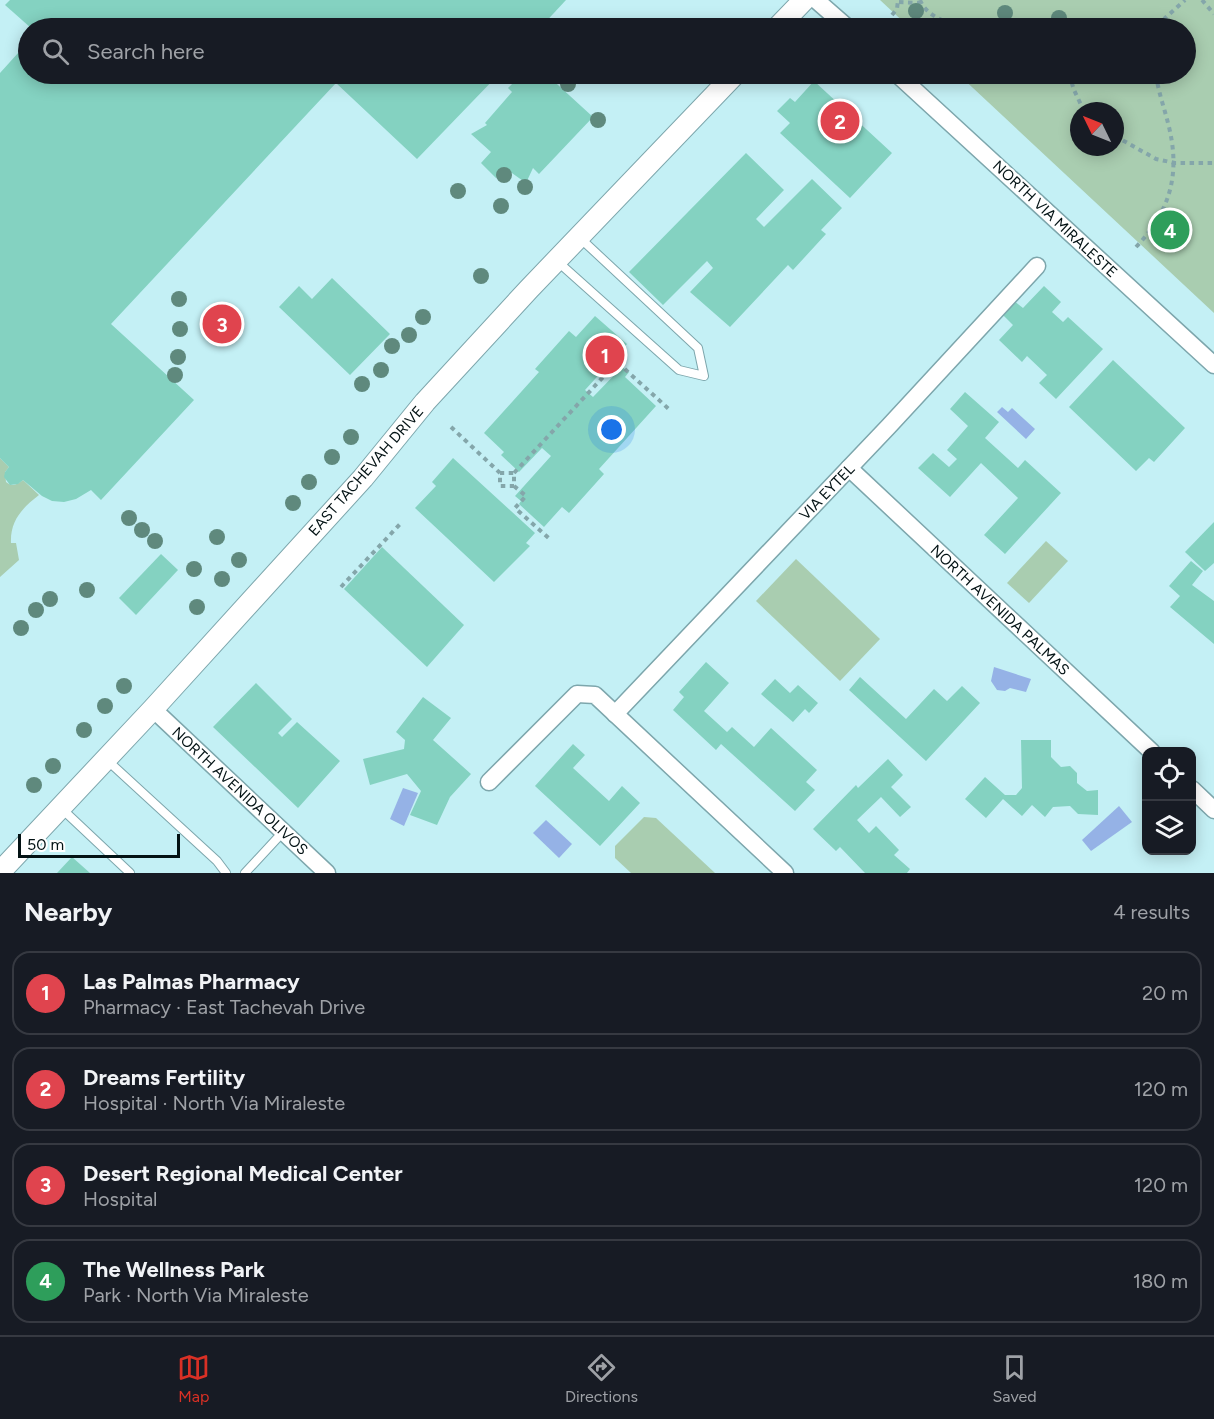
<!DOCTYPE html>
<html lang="en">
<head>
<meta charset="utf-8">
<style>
	body { margin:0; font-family:Figtree,sans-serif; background:#20242c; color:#f1f3f6 }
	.controls { position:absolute; right:18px; bottom:18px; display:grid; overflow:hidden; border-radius:12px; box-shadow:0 3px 15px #0003 }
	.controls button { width:54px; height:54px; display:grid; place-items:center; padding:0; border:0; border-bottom:2px solid #363941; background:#171b24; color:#f1f3f6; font:30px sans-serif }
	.compass { position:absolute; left:1070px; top:102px; width:54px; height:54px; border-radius:50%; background:#171b24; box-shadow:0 3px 15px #0003; rotate:313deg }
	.scale { position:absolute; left:18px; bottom:15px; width:162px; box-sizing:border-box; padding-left:6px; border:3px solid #031214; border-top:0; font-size:16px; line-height:21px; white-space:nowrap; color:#031214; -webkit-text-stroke:4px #fff; paint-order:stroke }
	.you { position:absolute; left:612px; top:430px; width:21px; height:21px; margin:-15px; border:4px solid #fff; border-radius:50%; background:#1a73e8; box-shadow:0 0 0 9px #1a73e833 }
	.badge { display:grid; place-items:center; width:39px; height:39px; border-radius:50%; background:#d93025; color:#fff; font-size:20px; font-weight:700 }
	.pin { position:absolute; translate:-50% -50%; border:3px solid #fff; box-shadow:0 2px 6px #0006 }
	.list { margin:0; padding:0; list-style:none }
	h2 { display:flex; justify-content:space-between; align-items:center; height:78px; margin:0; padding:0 24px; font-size:26px }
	h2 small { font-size:20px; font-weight:400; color:#9ea1a6 }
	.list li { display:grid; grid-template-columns:39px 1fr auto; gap:18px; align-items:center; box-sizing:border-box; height:84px; margin:0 12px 12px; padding:0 12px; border:2px solid #363941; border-radius:18px }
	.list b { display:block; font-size:22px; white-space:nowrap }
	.list p { margin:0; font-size:20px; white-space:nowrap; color:#9ea1a6 }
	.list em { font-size:20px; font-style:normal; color:#9ea1a6 }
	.icon { flex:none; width:33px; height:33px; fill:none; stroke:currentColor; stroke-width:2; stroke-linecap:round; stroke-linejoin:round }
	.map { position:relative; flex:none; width:1214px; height:873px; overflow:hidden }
	.search { position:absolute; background:#171b24; box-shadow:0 3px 15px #0003; left:18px; right:18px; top:18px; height:66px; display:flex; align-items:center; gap:15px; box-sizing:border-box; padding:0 21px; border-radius:33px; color:#9ea1a6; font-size:22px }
	.sheet { height:462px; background:#171b24 }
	nav { display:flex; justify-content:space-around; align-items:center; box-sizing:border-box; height:84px; border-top:2px solid #363941; background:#171b24; font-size:16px; color:#9ea1a6 }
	nav a { display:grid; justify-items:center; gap:3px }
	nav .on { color:#d93025 }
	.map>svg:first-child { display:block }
	.green { fill:#a9cdb0; fill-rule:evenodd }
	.water { fill:#95b2e6 }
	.building { fill:#84d2c1 }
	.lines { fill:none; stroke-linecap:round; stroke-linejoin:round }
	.service-casing { stroke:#7da6ac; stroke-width:10 }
	.minor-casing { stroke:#7da6ac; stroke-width:19 }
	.tertiary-casing { stroke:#7da6ac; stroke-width:23 }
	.path { stroke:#84a6aa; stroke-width:4; stroke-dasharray:4.5 4.5; stroke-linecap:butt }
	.service { stroke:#fff; stroke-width:8 }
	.minor { stroke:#fff; stroke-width:16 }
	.tertiary { stroke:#fff; stroke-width:21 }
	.tree { fill:#5f897d }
	.labels { text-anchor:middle; stroke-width:4.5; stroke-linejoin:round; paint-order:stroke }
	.street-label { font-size:15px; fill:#031214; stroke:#fff }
</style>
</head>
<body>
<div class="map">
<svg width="1214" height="873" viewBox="0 0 1214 873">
	<rect width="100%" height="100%" fill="#c4f0f5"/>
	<!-- green -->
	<g class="green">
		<path d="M 880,0 L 1214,0 L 1214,313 L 958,74 L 1186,74 L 1186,28 L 910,28 ZM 1079,111 L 1115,111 L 1115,147 L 1079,147 Z"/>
		<path d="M 0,458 L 9,467 L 5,472 L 6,482 C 12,487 17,485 23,480 L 39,495 C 22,508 10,521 11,543 L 16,543 L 19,560 L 0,577 Z"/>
		<path d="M 1046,541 L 1068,561 L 1029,603 L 1007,583 Z"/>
		<path d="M 796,559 L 880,639 L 840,681 L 756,601 Z"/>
		<path d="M 644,817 L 656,818 L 715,873 L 631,873 L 615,858 L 615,846 Z"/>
	</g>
	<!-- water -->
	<g class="water">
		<path d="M 1002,407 L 1008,412 L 1012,408 L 1035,429 L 1026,439 L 997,412 Z"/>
		<path d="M 994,667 L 1031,679 L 1026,692 L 1010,688 L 1005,691 L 997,690 L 991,681 Z"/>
		<path d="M 403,788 L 418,793 L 404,826 L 390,819 Z"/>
		<path d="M 1119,806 L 1132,822 L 1091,851 L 1082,840 Z"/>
		<path d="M 546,820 L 572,844 L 559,858 L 533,833 Z"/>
	</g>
	<!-- building -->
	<g class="building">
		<path d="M 10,0 L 566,0 L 540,28 L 31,28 L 5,5 Z"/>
		<path d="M 28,42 L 28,74 L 499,74 L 417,159 L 336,83 L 111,324 L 194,400 L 101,500 L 91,490 L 76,499 L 64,502 L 52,501 L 42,496 L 23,480 L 18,484 L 10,485 L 4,477 L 5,472 L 9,467 L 0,458 L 0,73 Z"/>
		<path d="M 522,74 L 546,74 L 593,117 L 539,174 L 533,168 L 526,183 L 505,168 L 496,178 L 481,163 L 491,152 L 471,134 L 487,125 L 485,123 L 512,92 L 508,88 Z"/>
		<path d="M 814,81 L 892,153 L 850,198 L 780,133 L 790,123 L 777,111 L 790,98 L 795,102 Z"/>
		<path d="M 746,153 L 784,190 L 756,219 L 764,227 L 812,179 L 842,208 L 821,230 L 826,234 L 793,270 L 788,265 L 730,327 L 690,292 L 713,268 L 707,261 L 663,305 L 629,272 Z"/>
		<path d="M 332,278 L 390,334 L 350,375 L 279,307 L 299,286 L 312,299 Z"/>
		<path d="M 1044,286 L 1061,302 L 1052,312 L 1063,322 L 1068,317 L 1103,349 L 1056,399 L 1039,383 L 1047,375 L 1027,356 L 1022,362 L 999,340 L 1013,325 L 1001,313 L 1013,300 L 1023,308 Z"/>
		<path d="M 595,316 L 627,344 L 585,390 L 593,397 L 622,367 L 629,372 L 625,377 L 656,406 L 599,469 L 604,474 L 569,513 L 562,507 L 544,527 L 519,504 L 521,501 L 515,496 L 551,456 L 542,448 L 519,472 L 501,455 L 504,452 L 484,433 L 539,372 L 535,369 L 569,331 L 576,337 Z"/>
		<path d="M 1113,360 L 1185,428 L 1154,462 L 1149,458 L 1136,471 L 1069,407 Z"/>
		<path d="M 965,392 L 999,422 L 985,438 L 1018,468 L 1025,460 L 1061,493 L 1005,554 L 984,535 L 1018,498 L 981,463 L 950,497 L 918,468 L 933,453 L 949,467 L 957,459 L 947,450 L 968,426 L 950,409 Z"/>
		<path d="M 453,458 L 535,533 L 526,543 L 530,546 L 494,582 L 415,508 L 436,486 L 432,482 Z"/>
		<path d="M 1214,522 L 1214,563 L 1205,571 L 1185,552 Z"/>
		<path d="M 382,547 L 464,625 L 427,667 L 344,589 Z"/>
		<path d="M 161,554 L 178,570 L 136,615 L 119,598 Z"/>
		<path d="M 1191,561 L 1203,571 L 1192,585 L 1214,601 L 1214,644 L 1170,607 L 1180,596 L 1169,586 Z"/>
		<path d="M 706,662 L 729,683 L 704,711 L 727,732 L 732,727 L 754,747 L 771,728 L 817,770 L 806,782 L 815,790 L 795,811 L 721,744 L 716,750 L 673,710 L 684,697 L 679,692 Z"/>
		<path d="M 860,677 L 906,719 L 934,689 L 947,701 L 962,686 L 980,703 L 926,761 L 849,690 Z"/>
		<path d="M 775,679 L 790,693 L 798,685 L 818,703 L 809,713 L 805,709 L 793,722 L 761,694 Z"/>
		<path d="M 256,683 L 292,719 L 278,733 L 282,737 L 297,722 L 340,761 L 298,808 L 213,727 Z"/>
		<path d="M 423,697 L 451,718 L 433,740 L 471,774 L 450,797 L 437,825 L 410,815 L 421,791 L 407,774 L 370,785 L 363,759 L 404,749 L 405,740 L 396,732 Z"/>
		<path d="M 1021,740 L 1051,740 L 1051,757 L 1061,767 L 1070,766 L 1077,773 L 1077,783 L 1087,791 L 1098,790 L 1098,815 L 1078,814 L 1070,806 L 1053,807 L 1045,817 L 1032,805 L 1022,816 L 1003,799 L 986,818 L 965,799 L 985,777 L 1005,795 L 1016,795 L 1022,788 Z"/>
		<path d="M 573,744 L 585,755 L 573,768 L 609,801 L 622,786 L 640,803 L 600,846 L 535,786 Z"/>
		<path d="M 888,759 L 903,775 L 891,787 L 911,807 L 900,817 L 881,797 L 857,820 L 869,833 L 876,826 L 899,850 L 894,855 L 910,869 L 907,873 L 865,873 L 840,847 L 836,851 L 813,829 L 856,785 L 858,788 Z"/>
		<path d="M 72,857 L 90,873 L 57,873 Z"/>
	</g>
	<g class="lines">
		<!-- service casing -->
		<g class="service-casing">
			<g id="service">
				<path d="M 557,261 L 679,370 L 704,376 L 698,348 L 580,238"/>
				<path d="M 107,760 L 217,861 L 226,873"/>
				<path d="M 61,808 L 130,873"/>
				<path d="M 245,873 L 283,832"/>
			</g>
		</g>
		<!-- minor casing -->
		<g class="minor-casing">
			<g id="minor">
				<path d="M 816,0 L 848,28"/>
				<path d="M 897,74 L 1214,365"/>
				<path d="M 849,468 L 1152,752"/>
				<path d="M 153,709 L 327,873"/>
				<path d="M 615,714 L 889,426 L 1037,266"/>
				<path d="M 489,782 L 577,694 L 595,695 L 785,873"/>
				<path d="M 1192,789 L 1214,810"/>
			</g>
		</g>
		<!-- tertiary casing -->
		<g class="tertiary-casing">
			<g id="tertiary">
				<path d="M 777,28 L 804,0"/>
				<path d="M 0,872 L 153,709 L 363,478 L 425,402 L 529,289 L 735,74"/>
			</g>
		</g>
		<!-- path -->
		<g class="path">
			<path d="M 920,0 C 928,21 962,28 982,28"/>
			<path d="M 1202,0 L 1214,14"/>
			<path d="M 899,2 L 920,3"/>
			<path d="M 892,15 L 897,9 L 898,0"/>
			<path d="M 1160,28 L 1165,18 L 1185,0"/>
			<path d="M 1069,74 L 1074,90 L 1084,111"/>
			<path d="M 1115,136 L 1156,159 L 1175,163 L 1214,163"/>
			<path d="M 1136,247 C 1171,210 1181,173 1168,123 C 1164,107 1158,91 1156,74"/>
			<path d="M 451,427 L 500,473 L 500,486 L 514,486 L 514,473 L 500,473"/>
			<path d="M 514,473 L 617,362 L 671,411"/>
			<path d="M 514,486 L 526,496 L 515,508 L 551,540"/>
			<path d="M 341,587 L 402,522"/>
		</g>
		<!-- service -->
		<use href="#service" class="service"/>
		<!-- minor -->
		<use href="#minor" class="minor"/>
		<!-- tertiary -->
		<use href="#tertiary" class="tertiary"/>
	</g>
	<!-- trees -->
	<g class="tree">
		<circle cx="916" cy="11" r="8"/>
		<circle cx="1005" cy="13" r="8"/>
		<circle cx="1059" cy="18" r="8"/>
		<circle cx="568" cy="84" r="8"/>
		<circle cx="598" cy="120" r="8"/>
		<circle cx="504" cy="175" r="8"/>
		<circle cx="525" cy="187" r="8"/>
		<circle cx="458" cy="191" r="8"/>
		<circle cx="501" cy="206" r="8"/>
		<circle cx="481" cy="276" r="8"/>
		<circle cx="179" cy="299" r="8"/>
		<circle cx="423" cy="317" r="8"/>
		<circle cx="180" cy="329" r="8"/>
		<circle cx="409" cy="335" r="8"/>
		<circle cx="392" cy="346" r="8"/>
		<circle cx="178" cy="357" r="8"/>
		<circle cx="381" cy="370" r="8"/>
		<circle cx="175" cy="375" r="8"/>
		<circle cx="362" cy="384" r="8"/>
		<circle cx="351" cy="437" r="8"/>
		<circle cx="332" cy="457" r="8"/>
		<circle cx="309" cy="482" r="8"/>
		<circle cx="293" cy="503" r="8"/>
		<circle cx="129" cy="518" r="8"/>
		<circle cx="142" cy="530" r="8"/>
		<circle cx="217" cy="537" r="8"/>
		<circle cx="155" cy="541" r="8"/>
		<circle cx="239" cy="560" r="8"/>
		<circle cx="194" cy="569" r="8"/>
		<circle cx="222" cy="579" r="8"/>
		<circle cx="87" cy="590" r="8"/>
		<circle cx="50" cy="599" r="8"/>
		<circle cx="197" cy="607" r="8"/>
		<circle cx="36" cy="610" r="8"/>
		<circle cx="21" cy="628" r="8"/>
		<circle cx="124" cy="686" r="8"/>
		<circle cx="105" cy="706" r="8"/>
		<circle cx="84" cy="730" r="8"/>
		<circle cx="53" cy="766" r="8"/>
		<circle cx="34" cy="785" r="8"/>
	</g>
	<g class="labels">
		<!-- street labels -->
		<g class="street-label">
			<text transform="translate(1055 219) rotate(43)" y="5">NORTH VIA MIRALESTE</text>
			<text transform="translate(366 471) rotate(-49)" y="5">EAST TACHEVAH DRIVE</text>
			<text transform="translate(827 492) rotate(-46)" y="5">VIA EYTEL</text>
			<text transform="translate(1000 610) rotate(43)" y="5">NORTH AVENIDA PALMAS</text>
			<text transform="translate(240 791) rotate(43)" y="5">NORTH AVENIDA OLIVOS</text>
		</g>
	</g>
</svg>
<div class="controls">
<button><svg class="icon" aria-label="locate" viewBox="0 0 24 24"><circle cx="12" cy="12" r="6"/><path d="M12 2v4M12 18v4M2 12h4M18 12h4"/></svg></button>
<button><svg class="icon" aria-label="layers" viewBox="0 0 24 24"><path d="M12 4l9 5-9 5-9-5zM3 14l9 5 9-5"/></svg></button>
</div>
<svg class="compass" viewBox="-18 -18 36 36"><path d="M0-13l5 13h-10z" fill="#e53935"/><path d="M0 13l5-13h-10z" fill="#9ea1a6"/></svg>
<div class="scale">50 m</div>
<div class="you"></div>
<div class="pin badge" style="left:605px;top:355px;background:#e0444e">1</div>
<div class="pin badge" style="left:840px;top:121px;background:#e0444e">2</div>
<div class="pin badge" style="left:222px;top:324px;background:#e0444e">3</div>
<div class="pin badge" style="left:1170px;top:230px;background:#2e9e5b">4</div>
<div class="search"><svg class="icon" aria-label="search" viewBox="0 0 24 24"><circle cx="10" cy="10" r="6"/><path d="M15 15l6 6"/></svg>Search here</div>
</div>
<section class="sheet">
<h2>Nearby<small>4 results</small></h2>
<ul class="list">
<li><span class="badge" style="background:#e0444e">1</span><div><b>Las Palmas Pharmacy</b><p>Pharmacy · East Tachevah Drive</p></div><em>20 m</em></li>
<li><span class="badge" style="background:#e0444e">2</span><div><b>Dreams Fertility</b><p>Hospital · North Via Miraleste</p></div><em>120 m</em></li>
<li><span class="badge" style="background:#e0444e">3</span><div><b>Desert Regional Medical Center</b><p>Hospital</p></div><em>120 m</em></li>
<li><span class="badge" style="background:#2e9e5b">4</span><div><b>The Wellness Park</b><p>Park · North Via Miraleste</p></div><em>180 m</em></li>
</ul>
</section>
<nav>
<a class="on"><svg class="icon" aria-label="map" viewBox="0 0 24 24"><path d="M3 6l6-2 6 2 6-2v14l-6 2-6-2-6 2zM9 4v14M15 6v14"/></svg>Map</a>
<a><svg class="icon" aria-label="directions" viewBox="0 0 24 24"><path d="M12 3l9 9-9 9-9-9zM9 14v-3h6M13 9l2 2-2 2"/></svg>Directions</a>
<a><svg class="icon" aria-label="saved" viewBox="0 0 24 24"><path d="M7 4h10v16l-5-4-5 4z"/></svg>Saved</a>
</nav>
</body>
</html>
